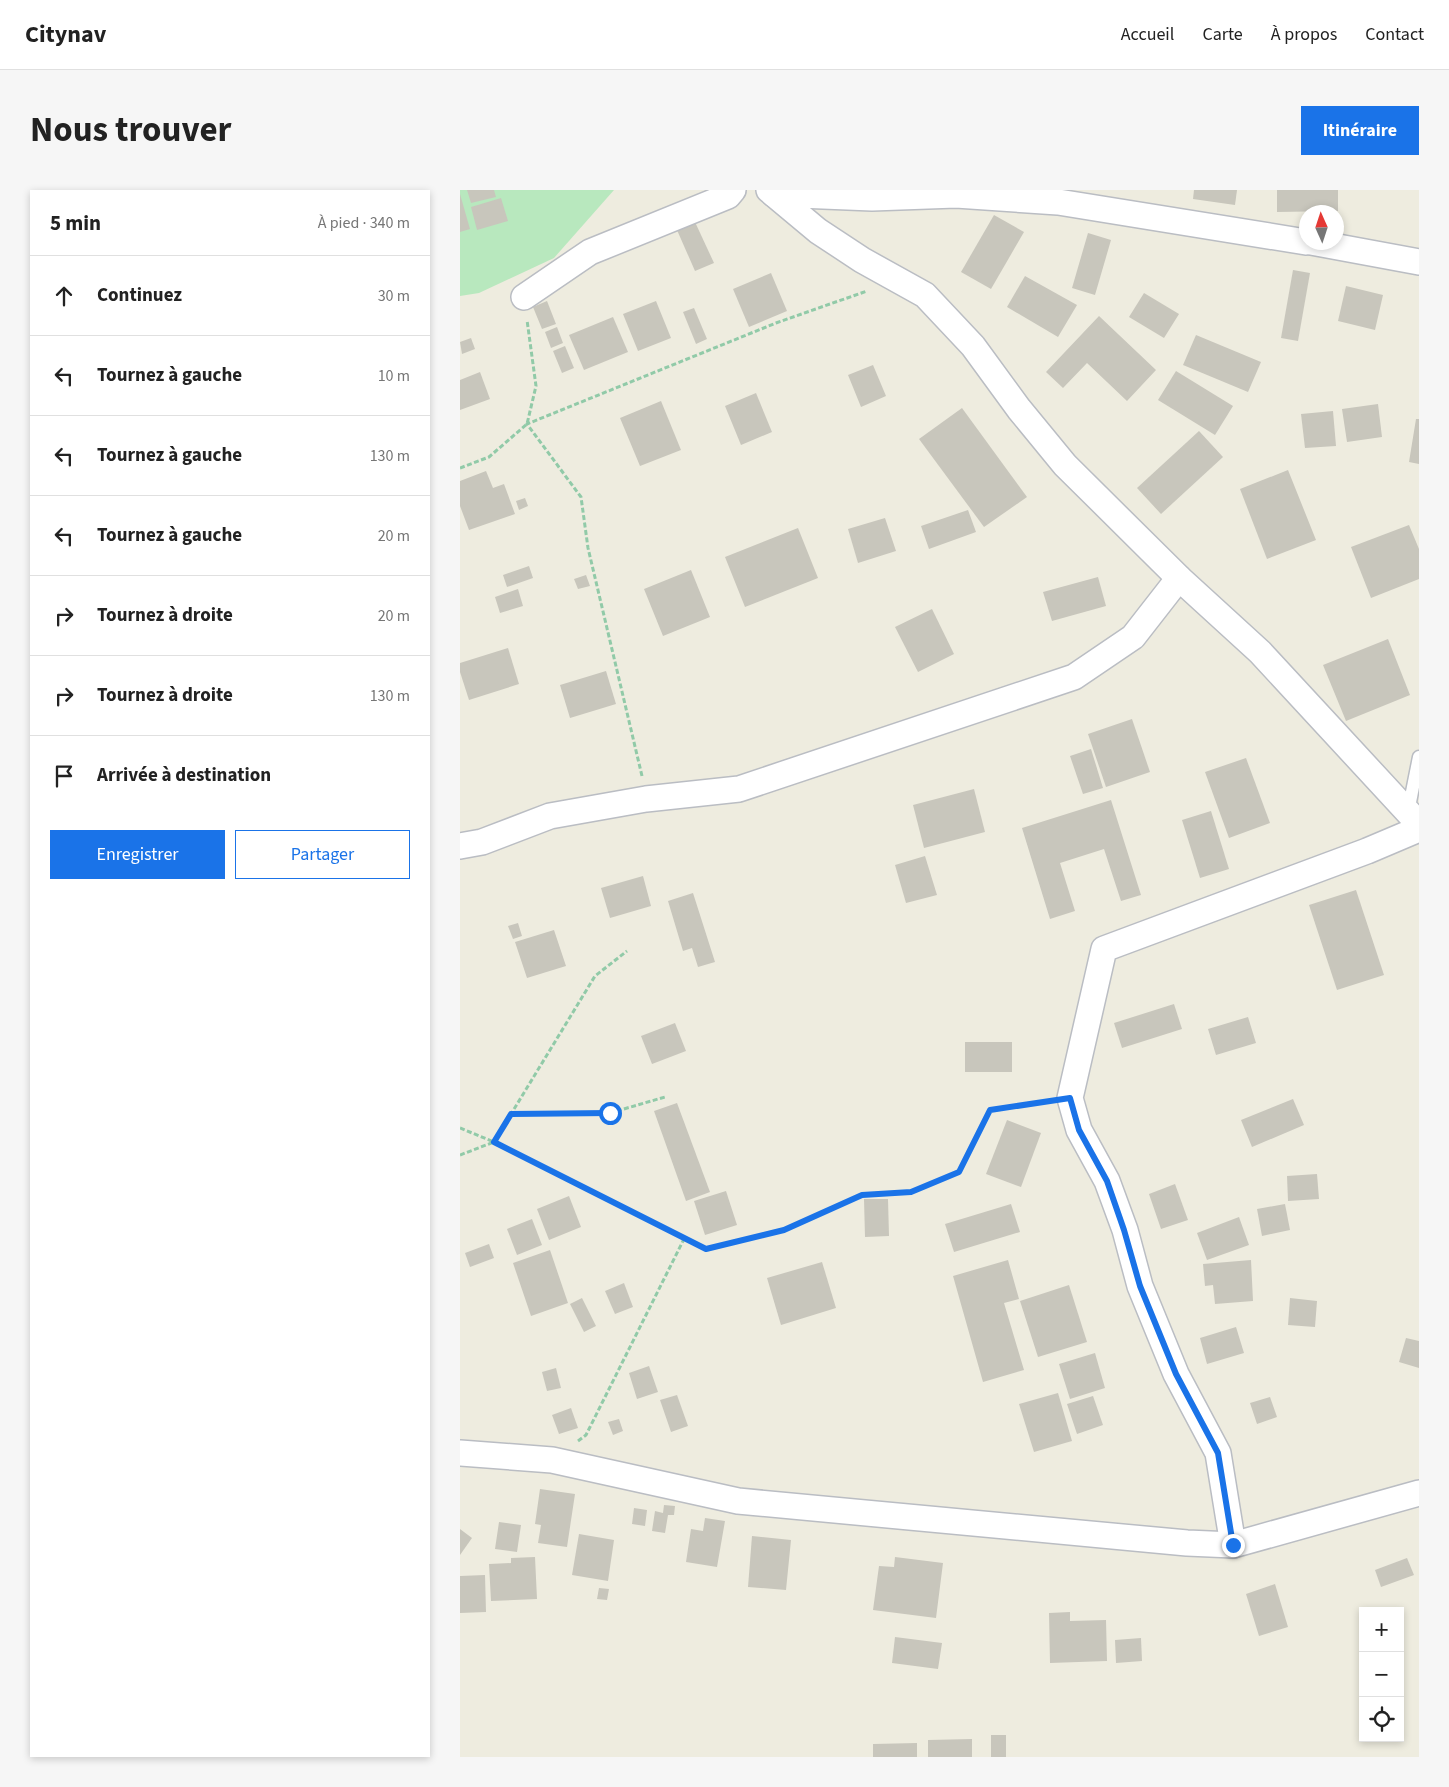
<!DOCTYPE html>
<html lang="fr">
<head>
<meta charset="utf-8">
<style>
	body { margin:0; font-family:"Source Sans 3",sans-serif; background:#f6f6f6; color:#222 }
	.controls { position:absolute; right:15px; bottom:15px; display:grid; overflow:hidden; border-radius:0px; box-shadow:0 2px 8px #0003 }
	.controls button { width:45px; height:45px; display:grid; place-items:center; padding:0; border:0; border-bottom:1px solid #e0e0e0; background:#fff; color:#222; font:25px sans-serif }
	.compass { position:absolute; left:839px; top:15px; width:45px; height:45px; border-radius:50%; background:#fff; box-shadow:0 2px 8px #0003; rotate:357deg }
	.stop { position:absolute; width:15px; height:15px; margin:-11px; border:4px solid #1a73e8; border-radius:50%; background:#fff }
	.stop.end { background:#1a73e8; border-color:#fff; box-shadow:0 1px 5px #0008 }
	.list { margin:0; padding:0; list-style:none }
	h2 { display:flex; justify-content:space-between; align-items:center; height:65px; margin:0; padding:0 20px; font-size:21px }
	h2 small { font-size:16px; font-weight:400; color:#767676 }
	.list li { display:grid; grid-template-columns:32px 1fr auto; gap:15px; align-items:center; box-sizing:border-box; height:80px; padding:0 20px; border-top:1px solid #e0e0e0 }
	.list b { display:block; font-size:19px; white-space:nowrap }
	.list em { font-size:16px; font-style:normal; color:#767676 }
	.actions { display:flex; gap:10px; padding:15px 20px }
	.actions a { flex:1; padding:11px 0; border:1px solid #1a73e8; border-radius:0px; text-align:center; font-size:18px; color:#1a73e8 }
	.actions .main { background:#1a73e8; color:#fff }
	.icon { flex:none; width:28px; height:28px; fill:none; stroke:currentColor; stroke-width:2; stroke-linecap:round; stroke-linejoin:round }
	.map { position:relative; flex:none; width:959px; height:1567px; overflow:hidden; border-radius:0px }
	header { display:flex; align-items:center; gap:30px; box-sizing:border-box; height:70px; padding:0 25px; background:#fff; border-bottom:1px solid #e0e0e0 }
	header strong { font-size:24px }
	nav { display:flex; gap:28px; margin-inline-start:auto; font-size:18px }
	.intro { display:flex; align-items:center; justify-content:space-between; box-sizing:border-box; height:120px; padding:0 30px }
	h1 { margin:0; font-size:35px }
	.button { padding:12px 22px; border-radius:0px; background:#1a73e8; color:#fff; font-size:18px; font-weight:700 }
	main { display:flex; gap:30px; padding:0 30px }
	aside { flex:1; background:#fff; border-radius:0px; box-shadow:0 2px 8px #0003 }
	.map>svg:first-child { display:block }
	.green { fill:#b8e8be }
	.building { fill:#c8c6bc }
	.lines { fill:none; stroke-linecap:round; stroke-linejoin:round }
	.lane-casing { stroke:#babdc3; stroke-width:15 }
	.street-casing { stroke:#babdc3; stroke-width:28 }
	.path { stroke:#91caa8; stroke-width:3; stroke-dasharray:5 2.5; stroke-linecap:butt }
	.lane { stroke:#fff; stroke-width:12 }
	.street { stroke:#fff; stroke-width:25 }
	.route { stroke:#1a73e8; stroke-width:6 }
</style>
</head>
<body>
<header>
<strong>Citynav</strong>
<nav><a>Accueil</a><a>Carte</a><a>À propos</a><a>Contact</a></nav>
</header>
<div class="intro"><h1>Nous trouver</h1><a class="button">Itinéraire</a></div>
<main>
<aside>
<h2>5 min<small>À pied · 340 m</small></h2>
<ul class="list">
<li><svg class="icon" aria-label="ahead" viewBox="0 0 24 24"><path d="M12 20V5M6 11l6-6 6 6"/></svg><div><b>Continuez</b></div><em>30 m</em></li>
<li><svg class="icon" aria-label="left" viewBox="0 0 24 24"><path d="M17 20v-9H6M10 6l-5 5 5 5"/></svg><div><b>Tournez à gauche</b></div><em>10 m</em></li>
<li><svg class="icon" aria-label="left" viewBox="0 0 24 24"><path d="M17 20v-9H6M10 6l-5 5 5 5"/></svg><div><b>Tournez à gauche</b></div><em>130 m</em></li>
<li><svg class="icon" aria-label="left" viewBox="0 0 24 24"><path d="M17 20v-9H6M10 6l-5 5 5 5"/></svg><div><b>Tournez à gauche</b></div><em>20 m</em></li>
<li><svg class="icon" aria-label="right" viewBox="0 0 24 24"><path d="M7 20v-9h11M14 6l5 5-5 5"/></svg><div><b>Tournez à droite</b></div><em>20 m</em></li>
<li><svg class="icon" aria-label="right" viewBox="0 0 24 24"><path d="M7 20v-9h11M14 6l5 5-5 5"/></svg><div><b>Tournez à droite</b></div><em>130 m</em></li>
<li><svg class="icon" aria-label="arrive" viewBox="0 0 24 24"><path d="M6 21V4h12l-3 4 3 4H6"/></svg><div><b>Arrivée à destination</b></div></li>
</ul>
<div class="actions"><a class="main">Enregistrer</a><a>Partager</a></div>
</aside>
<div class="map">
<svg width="959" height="1567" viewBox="0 0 959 1567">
	<rect width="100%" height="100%" fill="#eeecdf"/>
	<!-- green -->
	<path class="green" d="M 0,0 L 154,0 L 94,68 L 19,103 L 0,106 Z"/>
	<!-- building -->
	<g class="building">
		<path d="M 7,0 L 34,0 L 36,7 L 11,13 Z"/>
		<path d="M 734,0 L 777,0 L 775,15 L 733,9 Z"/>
		<path d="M 817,0 L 878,0 L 878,21 L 817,22 Z"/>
		<path d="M 0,4 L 10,39 L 0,42 Z"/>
		<path d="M 41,8 L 48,31 L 17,40 L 11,17 Z"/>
		<path d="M 534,25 L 564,42 L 531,99 L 501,82 Z"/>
		<path d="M 235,32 L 254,73 L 235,81 L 217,40 Z"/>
		<path d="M 628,43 L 651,50 L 635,105 L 612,98 Z"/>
		<path d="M 833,80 L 850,83 L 838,151 L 821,148 Z"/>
		<path d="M 311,83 L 327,121 L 289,137 L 273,99 Z"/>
		<path d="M 565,86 L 617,115 L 598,147 L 547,117 Z"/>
		<path d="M 886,96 L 923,105 L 915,140 L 878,131 Z"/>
		<path d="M 684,103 L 719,124 L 704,148 L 669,127 Z"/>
		<path d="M 87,111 L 96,134 L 82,139 L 73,117 Z"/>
		<path d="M 196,111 L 211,148 L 178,161 L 163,124 Z"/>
		<path d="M 234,118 L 247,149 L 236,154 L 223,122 Z"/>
		<path d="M 639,126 L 696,180 L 667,211 L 627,173 L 603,198 L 586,182 Z"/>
		<path d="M 153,127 L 168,162 L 124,180 L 109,145 Z"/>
		<path d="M 97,137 L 103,153 L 91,158 L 85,142 Z"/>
		<path d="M 736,145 L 801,172 L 788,202 L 723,175 Z"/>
		<path d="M 11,148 L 15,159 L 2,164 L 0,152 Z"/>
		<path d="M 105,156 L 114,178 L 102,183 L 93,161 Z"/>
		<path d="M 413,175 L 426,206 L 401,217 L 388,185 Z"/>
		<path d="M 716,181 L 773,216 L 755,245 L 698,210 Z"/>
		<path d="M 20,182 L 30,209 L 0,220 L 0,190 Z"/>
		<path d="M 296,203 L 312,242 L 281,255 L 265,216 Z"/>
		<path d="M 201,211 L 221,260 L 180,276 L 160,228 Z"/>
		<path d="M 918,214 L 922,247 L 887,252 L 882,219 Z"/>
		<path d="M 502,218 L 567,307 L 524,337 L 459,249 Z"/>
		<path d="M 873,221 L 876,256 L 845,258 L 841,224 Z"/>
		<path d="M 956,229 L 959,229 L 959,274 L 949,272 Z"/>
		<path d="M 739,241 L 763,267 L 701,324 L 677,298 Z"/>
		<path d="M 828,280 L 856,350 L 807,369 L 780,299 Z"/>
		<path d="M 26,281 L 33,298 L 44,294 L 55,324 L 9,340 L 0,316 L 0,291 Z"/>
		<path d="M 65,308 L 68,316 L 59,320 L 56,311 Z"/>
		<path d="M 508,320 L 516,342 L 469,359 L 461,336 Z"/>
		<path d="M 425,328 L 436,361 L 398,373 L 388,339 Z"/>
		<path d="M 949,335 L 959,359 L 959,389 L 911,408 L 891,357 Z"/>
		<path d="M 338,338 L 358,388 L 285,417 L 265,367 Z"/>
		<path d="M 69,376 L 73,388 L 47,397 L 43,385 Z"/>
		<path d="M 231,380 L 250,427 L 203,446 L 184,399 Z"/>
		<path d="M 126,385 L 130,396 L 118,399 L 114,389 Z"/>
		<path d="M 638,387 L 646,416 L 592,431 L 583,402 Z"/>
		<path d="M 58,399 L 63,416 L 40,423 L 35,407 Z"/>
		<path d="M 472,419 L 494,464 L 458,482 L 435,437 Z"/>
		<path d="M 928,449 L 950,505 L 886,531 L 863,475 Z"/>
		<path d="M 48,458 L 59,494 L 9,510 L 0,482 L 0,473 Z"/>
		<path d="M 146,481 L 156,514 L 110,528 L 100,495 Z"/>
		<path d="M 672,529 L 690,582 L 646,597 L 628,544 Z"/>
		<path d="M 631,559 L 643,598 L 623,604 L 610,566 Z"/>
		<path d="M 786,568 L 810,633 L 769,648 L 745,582 Z"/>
		<path d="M 514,599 L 525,642 L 464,658 L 453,615 Z"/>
		<path d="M 651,610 L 681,705 L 661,711 L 644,659 L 600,673 L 615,721 L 590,729 L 562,638 Z"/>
		<path d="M 751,621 L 769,679 L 740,688 L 722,630 Z"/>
		<path d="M 465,666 L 477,705 L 446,713 L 435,675 Z"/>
		<path d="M 183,686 L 191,716 L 150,728 L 141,698 Z"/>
		<path d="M 896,700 L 924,785 L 877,800 L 849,715 Z"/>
		<path d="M 233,703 L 255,772 L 238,777 L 232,758 L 223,761 L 208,711 Z"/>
		<path d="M 58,733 L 62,746 L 53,749 L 48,736 Z"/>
		<path d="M 94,740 L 106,776 L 67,788 L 55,752 Z"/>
		<path d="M 714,814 L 722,839 L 662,858 L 654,833 Z"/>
		<path d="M 788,827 L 796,853 L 756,865 L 748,839 Z"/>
		<path d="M 215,833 L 226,861 L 192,874 L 181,846 Z"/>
		<rect x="505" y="852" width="47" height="30"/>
		<path d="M 833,909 L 844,935 L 792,957 L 781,930 Z"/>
		<path d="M 217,913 L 250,1002 L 226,1011 L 194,921 Z"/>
		<path d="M 547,930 L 581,943 L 561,997 L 526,984 Z"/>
		<path d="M 857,984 L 859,1009 L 828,1011 L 827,986 Z"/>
		<path d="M 715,994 L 728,1030 L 701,1039 L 689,1004 Z"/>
		<path d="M 266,1001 L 277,1035 L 245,1045 L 234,1011 Z"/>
		<path d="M 109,1006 L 121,1037 L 89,1050 L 77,1019 Z"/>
		<path d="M 404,1009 L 428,1009 L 429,1046 L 405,1047 Z"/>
		<path d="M 551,1014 L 560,1042 L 494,1062 L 485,1034 Z"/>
		<path d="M 825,1014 L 830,1040 L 802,1046 L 797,1019 Z"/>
		<path d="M 779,1027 L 789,1055 L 747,1070 L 737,1043 Z"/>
		<path d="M 72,1029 L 82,1055 L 57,1065 L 47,1039 Z"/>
		<path d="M 29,1054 L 34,1068 L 10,1077 L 5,1063 Z"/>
		<path d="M 90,1060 L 108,1113 L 71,1126 L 53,1073 Z"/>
		<path d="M 548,1070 L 559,1109 L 544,1113 L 564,1180 L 523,1192 L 493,1086 Z"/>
		<path d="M 791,1070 L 793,1111 L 755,1114 L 753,1095 L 745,1096 L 743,1074 Z"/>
		<path d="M 362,1072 L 376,1118 L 321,1135 L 307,1088 Z"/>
		<path d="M 164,1093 L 173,1117 L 155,1124 L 145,1101 Z"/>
		<path d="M 609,1095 L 627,1152 L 578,1167 L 560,1111 Z"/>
		<path d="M 122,1108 L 136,1136 L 124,1142 L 110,1114 Z"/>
		<path d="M 830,1108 L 857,1111 L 855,1137 L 828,1135 Z"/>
		<path d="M 776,1137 L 784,1163 L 747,1174 L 740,1148 Z"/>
		<path d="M 946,1148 L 959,1151 L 959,1178 L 939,1172 Z"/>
		<path d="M 635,1163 L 645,1198 L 610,1209 L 599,1174 Z"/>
		<path d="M 189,1176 L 198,1202 L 177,1209 L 169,1183 Z"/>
		<path d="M 96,1178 L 101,1198 L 87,1201 L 82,1182 Z"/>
		<path d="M 598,1203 L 612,1251 L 574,1262 L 559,1214 Z"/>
		<path d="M 217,1205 L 228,1236 L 211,1242 L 200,1210 Z"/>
		<path d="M 633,1206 L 643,1235 L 617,1244 L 607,1214 Z"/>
		<path d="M 810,1207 L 817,1227 L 797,1234 L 790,1213 Z"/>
		<path d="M 111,1218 L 118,1238 L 99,1244 L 92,1225 Z"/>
		<path d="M 159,1229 L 163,1241 L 153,1245 L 148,1232 Z"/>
		<path d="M 80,1299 L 115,1304 L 107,1357 L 78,1353 L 81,1335 L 75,1334 Z"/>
		<path d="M 204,1315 L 215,1316 L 214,1325 L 208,1325 L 205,1343 L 192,1341 L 195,1321 L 203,1323 Z"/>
		<path d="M 174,1318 L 187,1320 L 185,1336 L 172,1334 Z"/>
		<path d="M 245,1328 L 265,1331 L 257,1377 L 226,1372 L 231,1339 L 243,1341 Z"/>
		<path d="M 39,1332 L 61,1335 L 57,1362 L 35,1359 Z"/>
		<path d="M 0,1339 L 12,1348 L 0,1365 Z"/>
		<path d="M 119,1344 L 154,1350 L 148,1391 L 112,1385 Z"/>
		<path d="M 292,1346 L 331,1350 L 326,1400 L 288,1397 Z"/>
		<path d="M 75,1367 L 77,1409 L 31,1411 L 29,1374 L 51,1373 L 51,1368 Z"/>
		<path d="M 435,1367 L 483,1373 L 476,1428 L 413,1420 L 419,1376 L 434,1377 Z"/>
		<path d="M 947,1368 L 954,1385 L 921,1397 L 915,1380 Z"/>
		<path d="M 25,1385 L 26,1422 L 0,1423 L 0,1386 Z"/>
		<path d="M 815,1394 L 828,1437 L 799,1446 L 786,1404 Z"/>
		<path d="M 139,1398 L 149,1399 L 147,1410 L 137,1409 Z"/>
		<path d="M 610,1422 L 610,1431 L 646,1430 L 647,1471 L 590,1473 L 589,1423 Z"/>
		<path d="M 435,1447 L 482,1453 L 478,1479 L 432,1473 Z"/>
		<path d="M 681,1448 L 682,1471 L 656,1473 L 655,1450 Z"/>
		<rect x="531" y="1545" width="15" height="22"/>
		<path d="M 512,1549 L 512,1567 L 468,1567 L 468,1550 Z"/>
		<path d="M 457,1553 L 457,1567 L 413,1567 L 413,1554 Z"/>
	</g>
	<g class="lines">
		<!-- lane casing -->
		<g class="lane-casing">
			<path id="lane" d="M 948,622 L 959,567"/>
		</g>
		<!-- street casing -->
		<g class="street-casing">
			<g id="street">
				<path d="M 309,0 L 358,41 L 402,70 L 465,105 L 513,156 L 559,219 L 605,275 L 719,388 L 800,462 L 959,634"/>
				<path d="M 314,4 L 412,8 L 496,5 L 598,12 L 846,52"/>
				<path d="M 851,52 L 959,72"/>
				<path d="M 64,107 L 130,62 L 268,6 L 273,0"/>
				<path d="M 0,656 L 22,652 L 90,626 L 186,609 L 279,599 L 614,487 L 673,447 L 719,388"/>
				<path d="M 0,1263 L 92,1270 L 278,1311 L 727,1353 L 773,1355 L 959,1303"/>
				<path d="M 773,1355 L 758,1263 L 716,1184 L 680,1096 L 665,1040 L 647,991 L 619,940 L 610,908 L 644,759 L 907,661 L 959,639"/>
			</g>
		</g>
		<!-- path -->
		<g class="path">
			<path d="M 0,278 L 29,267 L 67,234 L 76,196 L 67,130"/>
			<path d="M 182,586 L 128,358 L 121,307 L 67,234 L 316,133 L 407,101"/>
			<path d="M 52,923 L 150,923 L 205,907"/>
			<path d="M 0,938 L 34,952 L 246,1059 L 323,1040 L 402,1005 L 451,1002 L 499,982 L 531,920 L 585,912"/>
			<path d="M 0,965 L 34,952 L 135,786 L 167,761"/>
			<path d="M 118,1251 L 126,1245 L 224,1049"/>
		</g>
		<!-- lane -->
		<use href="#lane" class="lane"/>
		<!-- street -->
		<use href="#street" class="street"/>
	</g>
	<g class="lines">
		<!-- route -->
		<path class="route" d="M 150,923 L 51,924 L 34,952 L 246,1059 L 324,1040 L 402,1005 L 451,1002 L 499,982 L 530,920 L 610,908 L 619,940 L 647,991 L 664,1040 L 680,1096 L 716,1184 L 758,1263 L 773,1355"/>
	</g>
</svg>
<div class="controls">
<button>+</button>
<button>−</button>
<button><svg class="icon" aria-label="locate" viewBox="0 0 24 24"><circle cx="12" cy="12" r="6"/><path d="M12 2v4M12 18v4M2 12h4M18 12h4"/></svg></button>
</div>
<svg class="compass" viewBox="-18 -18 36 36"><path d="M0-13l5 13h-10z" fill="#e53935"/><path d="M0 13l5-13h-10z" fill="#767676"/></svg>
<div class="stop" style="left:150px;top:923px"></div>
<div class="stop end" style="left:773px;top:1355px"></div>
</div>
</main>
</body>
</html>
